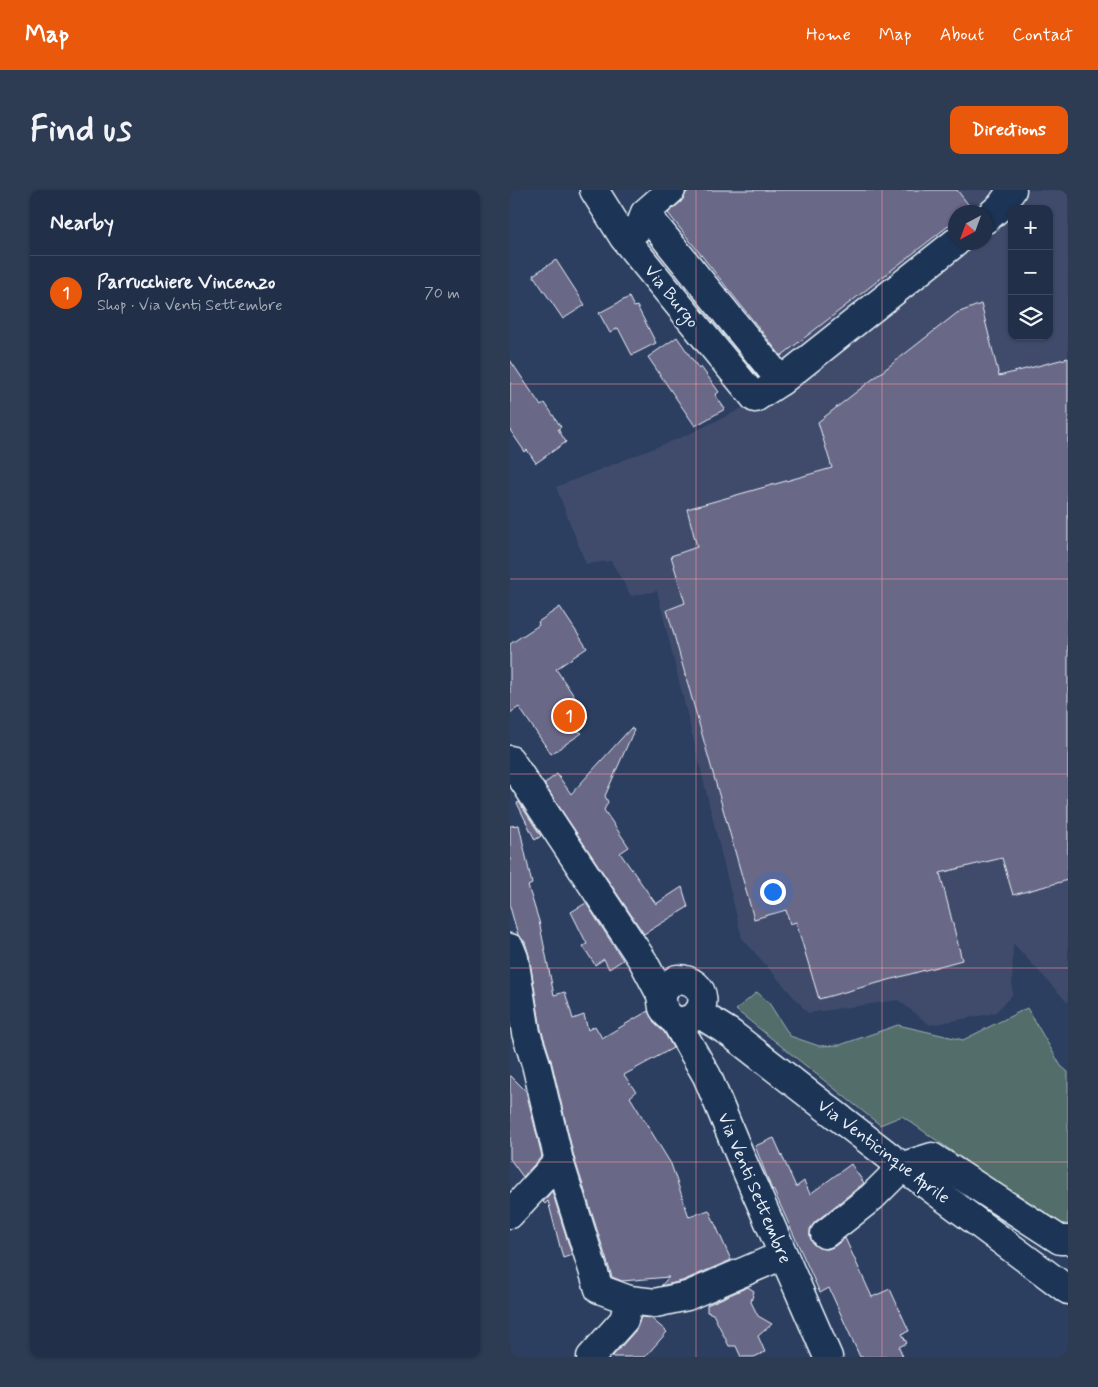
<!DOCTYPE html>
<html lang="en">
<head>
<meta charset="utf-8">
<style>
	body { margin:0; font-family:Mynerve,sans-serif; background:#2d3b53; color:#f1f3f6 }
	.controls { position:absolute; right:15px; top:15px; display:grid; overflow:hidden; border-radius:10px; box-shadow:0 1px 4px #0004 }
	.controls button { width:45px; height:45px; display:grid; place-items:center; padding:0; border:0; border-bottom:1px solid #3e4a61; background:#212f49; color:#f1f3f6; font:25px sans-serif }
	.compass { position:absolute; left:438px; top:15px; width:45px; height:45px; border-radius:50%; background:#212f49; box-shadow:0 1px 4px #0004; rotate:221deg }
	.you { position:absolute; left:262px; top:701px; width:18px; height:18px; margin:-12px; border:4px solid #fff; border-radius:50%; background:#1a73e8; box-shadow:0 0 0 8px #1a73e833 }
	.badge { display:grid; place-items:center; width:32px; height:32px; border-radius:50%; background:#ea580c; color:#fff; font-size:16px; font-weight:700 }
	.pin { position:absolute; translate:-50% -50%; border:2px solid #fff; box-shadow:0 1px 5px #0006 }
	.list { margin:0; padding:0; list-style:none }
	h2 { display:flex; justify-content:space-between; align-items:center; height:65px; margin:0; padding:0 20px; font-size:21px }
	h2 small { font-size:16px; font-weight:400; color:#a2a9b4 }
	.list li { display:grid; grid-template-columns:32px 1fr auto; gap:15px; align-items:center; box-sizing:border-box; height:75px; padding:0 20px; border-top:1px solid #3e4a61 }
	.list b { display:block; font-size:19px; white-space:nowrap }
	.list p { margin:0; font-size:16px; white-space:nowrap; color:#a2a9b4 }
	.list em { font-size:16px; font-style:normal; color:#a2a9b4 }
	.icon { flex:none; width:28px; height:28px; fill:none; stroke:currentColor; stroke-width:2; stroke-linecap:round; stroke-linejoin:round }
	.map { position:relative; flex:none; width:558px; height:1167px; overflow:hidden; border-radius:10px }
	header { display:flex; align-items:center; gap:30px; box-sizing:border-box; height:70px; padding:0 25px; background:#ea580c; color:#fff }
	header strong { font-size:24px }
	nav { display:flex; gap:28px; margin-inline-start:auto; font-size:18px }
	.intro { display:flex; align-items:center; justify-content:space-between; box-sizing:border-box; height:120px; padding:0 30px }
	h1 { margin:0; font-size:35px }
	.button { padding:12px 22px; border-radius:10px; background:#ea580c; color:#fff; font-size:18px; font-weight:700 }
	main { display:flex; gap:30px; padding:0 30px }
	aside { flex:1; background:#212f49; border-radius:10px; box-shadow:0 1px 4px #0004 }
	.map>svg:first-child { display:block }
	.built { fill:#3f4b6c; fill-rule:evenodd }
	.green { fill:#536d6a; stroke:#9eafb1 }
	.building { fill:#6a6787; stroke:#e8f1f8 }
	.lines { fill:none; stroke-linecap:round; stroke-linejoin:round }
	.minor-casing { stroke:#e8f1f8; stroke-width:31 }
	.minor { stroke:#1d3557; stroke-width:28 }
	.grid { fill:none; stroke:#ff9aa2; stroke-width:1; stroke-opacity:0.55 }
	.labels { text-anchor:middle; stroke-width:4.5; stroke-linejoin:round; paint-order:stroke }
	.street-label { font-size:18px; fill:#e8f1f8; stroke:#1d3557 }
</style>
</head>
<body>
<header>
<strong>Map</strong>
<nav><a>Home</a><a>Map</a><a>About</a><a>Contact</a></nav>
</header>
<div class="intro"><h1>Find us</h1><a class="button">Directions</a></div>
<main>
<aside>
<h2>Nearby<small></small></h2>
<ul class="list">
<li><span class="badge">1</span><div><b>Parrucchiere Vincenzo</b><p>Shop · Via Venti Settembre</p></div><em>70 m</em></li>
</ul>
</aside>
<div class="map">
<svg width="558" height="1167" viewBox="0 0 558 1167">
	<rect width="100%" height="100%" fill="#2c3f61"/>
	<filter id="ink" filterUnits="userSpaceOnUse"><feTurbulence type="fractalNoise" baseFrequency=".02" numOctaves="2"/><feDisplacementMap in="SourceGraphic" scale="10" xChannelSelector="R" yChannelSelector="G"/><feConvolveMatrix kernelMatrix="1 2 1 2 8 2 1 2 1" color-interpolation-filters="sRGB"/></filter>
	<g filter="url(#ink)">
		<!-- built -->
		<path class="built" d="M 173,0 L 558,0 L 558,813 L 503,753 L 502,805 L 485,823 L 420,835 L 388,810 L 298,823 L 232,748 L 147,401 L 121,406 L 101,371 L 76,374 L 46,297 L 177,245 L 233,218 L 109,67 ZM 502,19 L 539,19 L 539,146 L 502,146 ZM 446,22 L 476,22 L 476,52 L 446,52 Z"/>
		<!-- green -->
		<path class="green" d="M 247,802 L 259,813 L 280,846 L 309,856 L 330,855 L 388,835 L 453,850 L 517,818 L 551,876 L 558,882 L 558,1034 L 544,1033 L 392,926 L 370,935 L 226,820 Z"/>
		<!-- building -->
		<g class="building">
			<path d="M 180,0 L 447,0 L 461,18 L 455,22 L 446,22 L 446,30 L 271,166 L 158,23 L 171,12 L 176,3 Z"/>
			<path d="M 46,70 L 75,115 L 53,129 L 23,85 Z"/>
			<path d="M 119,107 L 124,117 L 127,116 L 146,153 L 122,165 L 108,138 L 100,143 L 89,123 Z"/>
			<path d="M 471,114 L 489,186 L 558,168 L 558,690 L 503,705 L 492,668 L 430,683 L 452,770 L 309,809 L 286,732 L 280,734 L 276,720 L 244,729 L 157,420 L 175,413 L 161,366 L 187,357 L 177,319 L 322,278 L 308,232 L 447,123 Z"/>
			<path d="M 167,147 L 189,179 L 191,177 L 209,202 L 205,205 L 215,219 L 185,236 L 138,167 Z"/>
			<path d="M 0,170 L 31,216 L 35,213 L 51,237 L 48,239 L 56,252 L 26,273 L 17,260 L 15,262 L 0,240 Z"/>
			<path d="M 50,417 L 77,458 L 46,479 L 78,527 L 61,538 L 72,543 L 41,564 L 9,517 L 0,523 L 0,454 L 29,435 L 28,432 Z"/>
			<path d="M 121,538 L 124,540 L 95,606 L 98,612 L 94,620 L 119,657 L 110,663 L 146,714 L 172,697 L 178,717 L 134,744 L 34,594 L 47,584 L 61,604 Z"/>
			<path d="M 9,612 L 31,646 L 25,650 L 7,613 Z"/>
			<path d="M 9,635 L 22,694 L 18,696 L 29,731 L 44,805 L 55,802 L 63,829 L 74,825 L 78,840 L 85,836 L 92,848 L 138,821 L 145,834 L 154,842 L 163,858 L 114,885 L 126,902 L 120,907 L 161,974 L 179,1027 L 199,1020 L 221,1070 L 172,1091 L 151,1096 L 159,1087 L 112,1091 L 102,1087 L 64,967 L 41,870 L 31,839 L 19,765 L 15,752 L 8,745 L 0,717 L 0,636 Z"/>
			<path d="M 76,713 L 113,770 L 99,779 L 94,769 L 85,775 L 73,756 L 77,754 L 61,722 Z"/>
			<path d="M 0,885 L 16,901 L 32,966 L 13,987 L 0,969 Z"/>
			<path d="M 264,948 L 286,997 L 294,991 L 300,1004 L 341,974 L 354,993 L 305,1032 L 300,1039 L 300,1047 L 303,1054 L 309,1058 L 317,1059 L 325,1056 L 335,1048 L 362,1107 L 380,1099 L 399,1141 L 392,1144 L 397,1153 L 389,1157 L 393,1167 L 350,1167 L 319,1098 L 310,1103 L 263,999 L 262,1000 L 245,956 Z"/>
			<path d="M 42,1001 L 62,1065 L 53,1068 L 38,1011 L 35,1014 L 33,1012 Z"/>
			<path d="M 238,1097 L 244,1101 L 241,1112 L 248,1126 L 262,1134 L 248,1146 L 255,1162 L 244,1167 L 231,1167 L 226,1156 L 219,1156 L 203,1124 L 197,1122 L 197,1115 Z"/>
			<path d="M 131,1127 L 141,1128 L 157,1142 L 135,1167 L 102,1167 L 126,1140 Z"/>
		</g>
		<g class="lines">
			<!-- minor casing -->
			<g class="minor-casing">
				<g id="minor">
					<path d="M 84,0 L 114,48 L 245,208 L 271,191 L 135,23"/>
					<path d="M 476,29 L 491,16 L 502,0"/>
					<path d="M 127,39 L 131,34 L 135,23 L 161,0"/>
					<path d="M 271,191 L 446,52"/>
					<path d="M 0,570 L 133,771 L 151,805 L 153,818 L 158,825 L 166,832 L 197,886 L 231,968 L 318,1167"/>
					<path d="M 0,758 L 4,768 L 16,843 L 26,874 L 49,971 L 89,1099 L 119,1110 L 145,1113 L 177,1106 L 273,1065"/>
					<path d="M 151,805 L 158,795 L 167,789 C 199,789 201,827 172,831"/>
					<path d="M 188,823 L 220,843 L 385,971 L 558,1100"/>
					<path d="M 0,1024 L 49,971"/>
					<path d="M 315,1044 L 362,1007 L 393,976 L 422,967 L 550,1050 L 558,1050"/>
					<path d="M 81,1167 L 114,1130 L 119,1110"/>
				</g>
			</g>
			<!-- minor -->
			<use href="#minor" class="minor"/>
		</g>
	</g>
	<!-- grid -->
	<path class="grid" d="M 186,0 L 186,1167M 372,0 L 372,1167M 0,194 L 558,194M 0,389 L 558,389M 0,584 L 558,584M 0,778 L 558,778M 0,972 L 558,972"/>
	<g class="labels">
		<!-- street labels -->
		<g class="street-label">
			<text transform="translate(162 106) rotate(51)" y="6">Via Burgo</text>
			<text transform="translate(374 961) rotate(37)" y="6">Via Venticinque Aprile</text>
			<text transform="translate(245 998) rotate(67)" y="6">Via Venti Settembre</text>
		</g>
	</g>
</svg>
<div class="controls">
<button>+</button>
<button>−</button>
<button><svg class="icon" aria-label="layers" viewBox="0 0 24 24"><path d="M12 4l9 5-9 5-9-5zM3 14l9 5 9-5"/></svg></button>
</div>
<svg class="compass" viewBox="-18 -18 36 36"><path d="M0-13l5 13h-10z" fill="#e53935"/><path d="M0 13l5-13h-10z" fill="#a2a9b4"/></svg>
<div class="you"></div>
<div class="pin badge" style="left:59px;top:526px">1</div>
</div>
</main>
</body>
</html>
